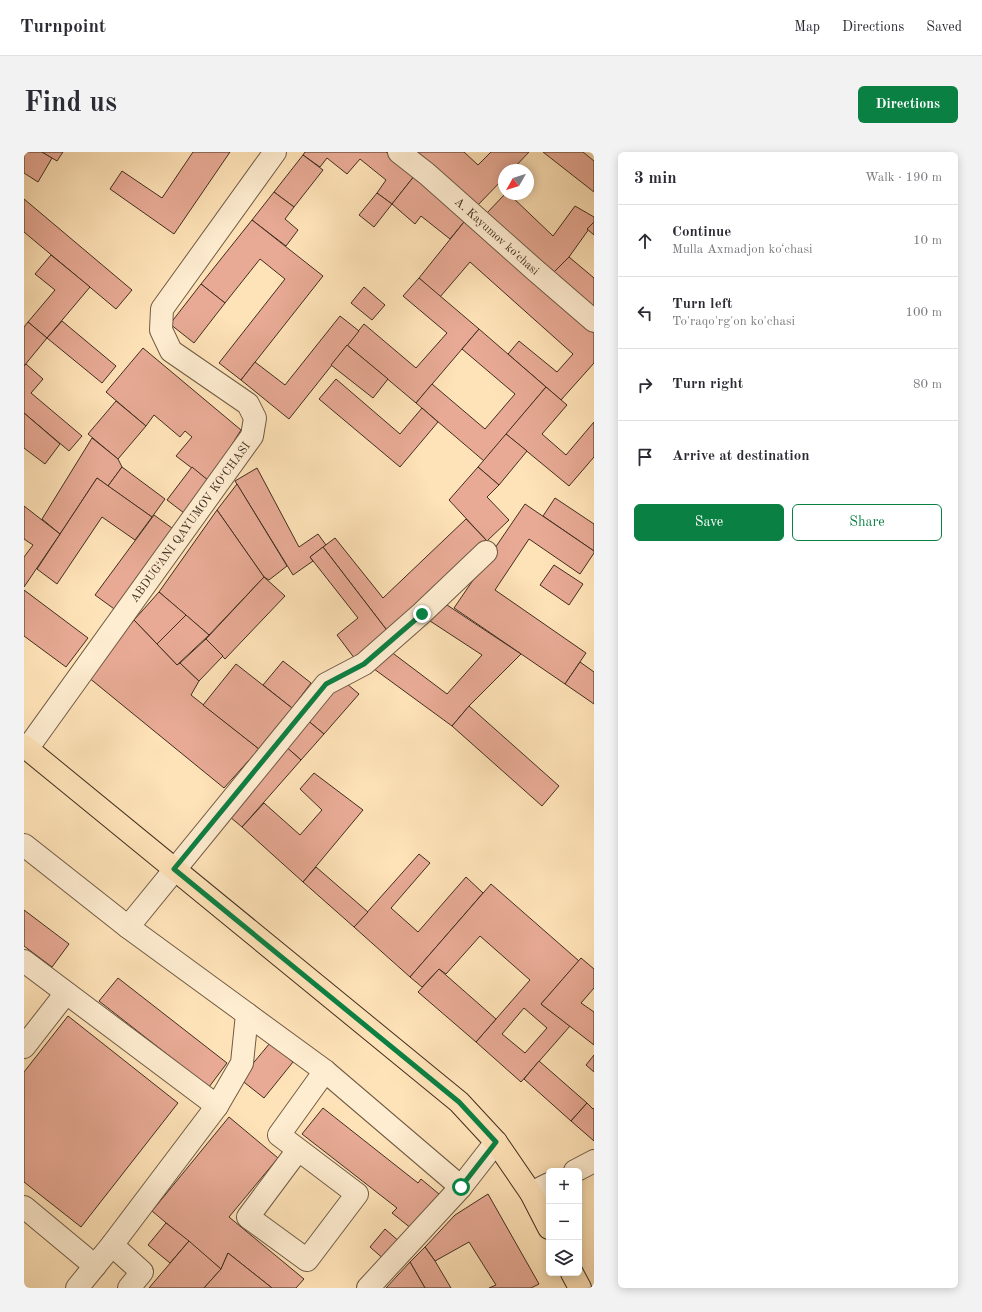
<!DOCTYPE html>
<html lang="en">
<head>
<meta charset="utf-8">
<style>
	body { margin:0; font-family:"Old Standard TT",serif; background:#f2f2f3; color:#2b2b33 }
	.controls { position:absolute; right:12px; bottom:12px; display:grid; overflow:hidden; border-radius:6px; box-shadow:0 2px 10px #0003 }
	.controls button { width:36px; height:36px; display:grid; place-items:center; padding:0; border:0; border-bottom:1px solid #e1e1e2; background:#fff; color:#2b2b33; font:20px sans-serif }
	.compass { position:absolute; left:474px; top:12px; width:36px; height:36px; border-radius:50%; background:#fff; box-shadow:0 2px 10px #0003; rotate:231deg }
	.stop { position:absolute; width:12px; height:12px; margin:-9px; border:3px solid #0b8043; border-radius:50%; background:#fff }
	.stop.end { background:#0b8043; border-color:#fff; box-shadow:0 1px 4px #0008 }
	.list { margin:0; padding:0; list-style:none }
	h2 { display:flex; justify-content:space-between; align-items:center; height:52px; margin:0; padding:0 16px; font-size:17px }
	h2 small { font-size:13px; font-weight:400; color:#7c7c81 }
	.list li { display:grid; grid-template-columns:26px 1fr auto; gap:12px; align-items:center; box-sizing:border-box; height:72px; padding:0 16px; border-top:1px solid #e1e1e2 }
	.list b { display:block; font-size:15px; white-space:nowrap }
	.list p { margin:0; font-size:13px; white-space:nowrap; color:#7c7c81 }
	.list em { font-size:13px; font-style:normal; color:#7c7c81 }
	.actions { display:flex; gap:8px; padding:12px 16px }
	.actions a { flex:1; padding:9px 0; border:1px solid #0b8043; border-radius:6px; text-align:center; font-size:14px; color:#0b8043 }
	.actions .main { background:#0b8043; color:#fff }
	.icon { flex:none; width:22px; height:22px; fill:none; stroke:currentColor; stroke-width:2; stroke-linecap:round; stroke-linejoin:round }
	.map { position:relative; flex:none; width:570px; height:1136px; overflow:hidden; border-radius:6px }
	header { display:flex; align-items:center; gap:24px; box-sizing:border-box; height:56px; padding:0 20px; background:#fff; border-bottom:1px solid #e1e1e2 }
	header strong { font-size:19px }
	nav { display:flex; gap:22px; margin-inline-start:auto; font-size:14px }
	.intro { display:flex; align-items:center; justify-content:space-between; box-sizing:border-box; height:96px; padding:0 24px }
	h1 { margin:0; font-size:28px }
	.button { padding:10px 18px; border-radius:6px; background:#0b8043; color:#fff; font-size:14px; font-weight:700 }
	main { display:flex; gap:24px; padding:0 24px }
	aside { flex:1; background:#fff; border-radius:6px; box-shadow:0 2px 10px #0003 }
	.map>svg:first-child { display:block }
	.building { fill:#e8aa95; stroke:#412e1f; fill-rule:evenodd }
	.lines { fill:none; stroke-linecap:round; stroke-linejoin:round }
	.minor-casing { stroke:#705b45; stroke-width:24 }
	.major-casing { stroke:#412e1f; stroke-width:24 }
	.minor { stroke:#ffedd1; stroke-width:22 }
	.major { stroke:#ffe3b8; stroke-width:22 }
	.route { stroke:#0b8043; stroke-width:5 }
	.labels { text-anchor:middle; stroke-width:3.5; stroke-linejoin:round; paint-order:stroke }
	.street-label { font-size:12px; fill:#412e1f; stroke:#ffedd1 }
</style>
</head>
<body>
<header>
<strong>Turnpoint</strong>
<nav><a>Map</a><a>Directions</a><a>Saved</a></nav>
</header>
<div class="intro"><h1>Find us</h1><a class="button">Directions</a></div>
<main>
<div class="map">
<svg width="570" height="1136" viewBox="0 0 570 1136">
	<rect width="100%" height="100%" fill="#ffe3b8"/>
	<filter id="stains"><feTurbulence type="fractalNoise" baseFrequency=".005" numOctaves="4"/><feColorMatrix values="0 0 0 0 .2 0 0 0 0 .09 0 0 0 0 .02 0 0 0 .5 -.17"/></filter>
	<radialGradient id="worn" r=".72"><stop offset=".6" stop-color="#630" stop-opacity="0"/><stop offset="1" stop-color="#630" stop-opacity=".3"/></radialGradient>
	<!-- building -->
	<g class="building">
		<path d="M 0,0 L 18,0 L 28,6 L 14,30 L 0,21 Z"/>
		<path d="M 18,0 L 39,0 L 33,9 Z"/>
		<path d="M 169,0 L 206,0 L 150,82 L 86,37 L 98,19 L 138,46 Z"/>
		<path d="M 281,0 L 362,0 L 391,23 L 368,52 L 353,41 L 362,28 L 336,7 L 323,22 L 303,6 L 296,15 L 279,3 Z"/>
		<path d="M 394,0 L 440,0 L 454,13 L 467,0 L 505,0 L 488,18 L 480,18 L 480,26 L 452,55 Z"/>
		<path d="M 519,0 L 559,0 L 570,9 L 570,40 Z"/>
		<path d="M 279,3 L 299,18 L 270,55 L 250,40 Z"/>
		<path d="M 391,23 L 444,65 L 426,87 L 397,64 L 391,72 L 368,52 Z"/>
		<path d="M 250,40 L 270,55 L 261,67 L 274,78 L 262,94 L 228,68 Z"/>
		<path d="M 353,41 L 368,52 L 350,75 L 335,63 Z"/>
		<path d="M 481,42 L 485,42 L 529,84 L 551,54 L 570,65 L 570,70 L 545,105 L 526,125 L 461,63 Z"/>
		<path d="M 0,47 L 108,138 L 92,157 L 0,80 Z"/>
		<path d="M 444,65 L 570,181 L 570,211 L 537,248 L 484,202 L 495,189 L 533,220 L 549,202 L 446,110 L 416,145 L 395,126 Z"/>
		<path d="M 228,68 L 299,124 L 217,228 L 195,211 L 261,127 L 236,107 L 201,151 L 177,132 Z"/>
		<path d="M 570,70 L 570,83 L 563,77 Z"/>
		<path d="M 27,103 L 66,135 L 23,186 L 4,170 L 31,138 L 11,122 Z"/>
		<path d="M 545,105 L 570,126 L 570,158 L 528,122 Z"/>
		<path d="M 395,126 L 455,177 L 392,251 L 323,193 L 340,172 L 392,216 L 423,181 L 379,144 Z"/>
		<path d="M 177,132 L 201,151 L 170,191 L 146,172 Z"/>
		<path d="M 340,135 L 361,153 L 348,168 L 327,151 Z"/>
		<path d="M 316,164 L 335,179 L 265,267 L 217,228 L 231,210 L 261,233 Z"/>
		<path d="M 38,169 L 92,214 L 78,231 L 23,186 Z"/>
		<path d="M 4,170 L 23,186 L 0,214 L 0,175 Z"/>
		<path d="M 455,177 L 522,235 L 460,309 L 392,251 L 408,232 L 461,277 L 491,242 L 438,197 Z"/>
		<path d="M 323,193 L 364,227 L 349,246 L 307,213 Z"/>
		<path d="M 119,196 L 217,278 L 185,329 L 152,304 L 168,285 L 161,279 L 156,285 L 130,263 L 122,274 L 82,240 Z"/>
		<path d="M 2,212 L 19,227 L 7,241 L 58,284 L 45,299 L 0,261 L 0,214 Z"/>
		<path d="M 312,227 L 376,282 L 398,256 L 414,270 L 376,315 L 295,247 Z"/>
		<path d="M 522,235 L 543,253 L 518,282 L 542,303 L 570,270 L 570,305 L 545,334 L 482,282 Z"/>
		<path d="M 92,249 L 122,274 L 94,307 L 64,282 Z"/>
		<path d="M 0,261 L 36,292 L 21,312 L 0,296 Z"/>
		<path d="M 482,282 L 503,299 L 475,333 L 454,315 Z"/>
		<path d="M 68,286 L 94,307 L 98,315 L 84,334 L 73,326 L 36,382 L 18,367 Z"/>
		<path d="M 98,315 L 141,347 L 128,365 L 84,334 Z"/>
		<path d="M 168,315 L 185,329 L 160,361 L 143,348 Z"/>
		<path d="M 454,315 L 475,333 L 463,345 L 485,368 L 463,389 L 425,348 Z"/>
		<path d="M 233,316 L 275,395 L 294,382 L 302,393 L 286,405 L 289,409 L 269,423 L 211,329 Z"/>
		<path d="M 73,326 L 128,365 L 111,388 L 78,365 L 33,432 L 13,417 Z"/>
		<path d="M 213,332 L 263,414 L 245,428 L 240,425 L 193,358 Z"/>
		<path d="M 531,346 L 570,372 L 570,399 L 519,364 Z"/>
		<path d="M 501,352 L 570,399 L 570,401 L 556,422 L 505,387 L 471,438 L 562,501 L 541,532 L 430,456 Z"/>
		<path d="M 0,354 L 36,382 L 0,435 L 0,405 L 9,393 L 0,387 Z"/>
		<path d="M 193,358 L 240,425 L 185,483 L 135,440 Z"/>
		<path d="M 130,363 L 152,379 L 93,459 L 71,443 Z"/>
		<path d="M 442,367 L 463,389 L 365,481 L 299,395 L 311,386 L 359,446 Z"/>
		<path d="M 299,395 L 365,481 L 331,507 L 313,483 L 334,466 L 286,405 Z"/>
		<path d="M 530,413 L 559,432 L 545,453 L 516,433 Z"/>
		<path d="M 240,425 L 261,444 L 201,507 L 182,487 Z"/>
		<path d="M 0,438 L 64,486 L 42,515 L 0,484 Z"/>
		<path d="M 135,440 L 162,463 L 133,492 L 110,468 Z"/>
		<path d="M 417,449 L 497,502 L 445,554 L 428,574 L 346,514 L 366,499 L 423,542 L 458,503 L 403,467 Z"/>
		<path d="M 162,463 L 185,483 L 153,513 L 133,492 Z"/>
		<path d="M 110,468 L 153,513 L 156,511 L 175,529 L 167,543 L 235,597 L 200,636 L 64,525 Z"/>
		<path d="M 182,487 L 199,504 L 175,529 L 156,511 Z"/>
		<path d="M 259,509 L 287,531 L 268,556 L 239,533 Z"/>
		<path d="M 556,510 L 570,520 L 570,552 L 541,532 Z"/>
		<path d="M 212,512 L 268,556 L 235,597 L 179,553 Z"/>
		<path d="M 317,527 L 335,542 L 300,582 L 282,567 Z"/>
		<path d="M 445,554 L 535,634 L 518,654 L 428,574 Z"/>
		<path d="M 282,567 L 300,582 L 277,608 L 259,592 Z"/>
		<path d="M 259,592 L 277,608 L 218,675 L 200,660 Z"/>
		<path d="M 290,621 L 339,658 L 279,730 L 218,675 L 240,651 L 276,683 L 298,658 L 276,637 Z"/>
		<path d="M 395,702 L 406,711 L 367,756 L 394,780 L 442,725 L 459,741 L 386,825 L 330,775 Z"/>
		<path d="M 292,715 L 344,760 L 330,775 L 279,730 Z"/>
		<path d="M 467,732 L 555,809 L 517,852 L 546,874 L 497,930 L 452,890 L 506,828 L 456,784 L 422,822 L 415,817 L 398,835 L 386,825 ZM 500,856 L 523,876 L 501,901 L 478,882 Z"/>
		<path d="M 0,758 L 45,792 L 28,815 L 0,794 Z"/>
		<path d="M 557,806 L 570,817 L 570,836 L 557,851 L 570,860 L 570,893 L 517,852 Z"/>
		<path d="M 415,817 L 472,867 L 452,890 L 394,840 Z"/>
		<path d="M 94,826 L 203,911 L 185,935 L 75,849 Z"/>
		<path d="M 44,864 L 154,951 L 57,1075 L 0,1030 L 0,920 Z"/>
		<path d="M 246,891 L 269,910 L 240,946 L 216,927 Z"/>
		<path d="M 570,903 L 570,920 L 562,913 Z"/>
		<path d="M 515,909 L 563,951 L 547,969 L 500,927 Z"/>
		<path d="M 563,951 L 569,957 L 570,956 L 570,989 L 547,969 Z"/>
		<path d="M 299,956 L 394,1031 L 397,1027 L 415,1042 L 388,1077 L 368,1061 L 373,1056 L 278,982 Z"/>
		<path d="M 205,965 L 254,1006 L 205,1065 L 280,1127 L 272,1136 L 248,1136 L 204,1101 L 197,1117 L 128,1059 Z"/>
		<path d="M 464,1042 L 515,1132 L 507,1136 L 465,1136 L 472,1133 L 445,1090 L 411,1109 L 401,1095 L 431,1063 Z"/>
		<path d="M 142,1071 L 165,1089 L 146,1111 L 124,1093 Z"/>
		<path d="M 361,1077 L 377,1091 L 362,1109 L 346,1095 Z"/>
		<path d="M 165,1089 L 197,1117 L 180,1136 L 125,1136 Z"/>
		<path d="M 401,1095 L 411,1109 L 427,1136 L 401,1136 L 386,1110 Z"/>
		<path d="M 204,1101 L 248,1136 L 180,1136 L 197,1117 Z"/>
		<path d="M 386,1110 L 401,1136 L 362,1136 Z"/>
	</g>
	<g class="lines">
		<!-- minor casing -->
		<g class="minor-casing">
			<g id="minor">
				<path d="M 375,0 L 403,22 L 511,118 L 570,169"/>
				<path d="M 3,597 L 228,284 L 231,266 L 224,252 L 147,199 L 137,178 L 138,157 L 251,0"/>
				<path d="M 0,693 L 104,775 L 302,532 L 340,512 L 398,461 L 462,400"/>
				<path d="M 0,809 L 193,954"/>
				<path d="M 223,862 L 301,919 L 437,1035"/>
				<path d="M 0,895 L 42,841"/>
				<path d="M 274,998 L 224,1065 L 283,1108 L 333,1042 L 255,983 L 301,919"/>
				<path d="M 551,1019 L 570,1009"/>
				<path d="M 507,1041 L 525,1032"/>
				<path d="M 0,1055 L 71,1114"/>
				<path d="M 88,1093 L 118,1120 L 105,1136"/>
				<path d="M 53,1136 L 88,1093 L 193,954 L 218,911 L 223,862 L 104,775"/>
				<path d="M 344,1136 L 437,1035 L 472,990"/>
			</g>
		</g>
		<!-- major casing -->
		<g class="major-casing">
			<g id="major">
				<path d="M 0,594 L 435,950 L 472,990 L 507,1041 L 525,1076"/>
				<path d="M 548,1121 L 556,1136"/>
			</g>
		</g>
		<!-- minor -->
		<use href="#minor" class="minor"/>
		<!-- major -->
		<use href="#major" class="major"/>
	</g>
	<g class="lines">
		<!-- route -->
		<path class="route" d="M 398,462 L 340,512 L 302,532 L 150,717 L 435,950 L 472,990 L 437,1035"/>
	</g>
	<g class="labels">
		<!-- street labels -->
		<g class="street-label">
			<text transform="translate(473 84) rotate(42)" y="4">A. Kayumov koʻchasi</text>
			<text transform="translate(166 370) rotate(-54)" y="4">ABDUG‘ANI QAYUMOV KO‘CHASI</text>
		</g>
	</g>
	<rect width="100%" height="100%" filter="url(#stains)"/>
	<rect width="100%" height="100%" fill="url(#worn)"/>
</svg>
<div class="controls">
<button>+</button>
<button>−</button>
<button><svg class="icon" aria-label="layers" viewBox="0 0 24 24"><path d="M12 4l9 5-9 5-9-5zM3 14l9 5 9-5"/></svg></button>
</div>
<svg class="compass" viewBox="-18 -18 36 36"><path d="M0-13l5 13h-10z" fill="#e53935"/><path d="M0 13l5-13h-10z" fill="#7c7c81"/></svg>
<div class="stop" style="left:437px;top:1035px"></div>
<div class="stop end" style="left:398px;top:462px"></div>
</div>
<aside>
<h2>3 min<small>Walk · 190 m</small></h2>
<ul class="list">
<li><svg class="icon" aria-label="ahead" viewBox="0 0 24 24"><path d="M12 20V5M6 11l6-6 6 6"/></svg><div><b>Continue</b><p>Mulla Axmadjon koʻchasi</p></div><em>10 m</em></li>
<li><svg class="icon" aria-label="left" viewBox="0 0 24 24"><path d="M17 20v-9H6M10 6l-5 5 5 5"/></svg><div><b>Turn left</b><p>To'raqo'rg'on ko'chasi</p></div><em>100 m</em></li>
<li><svg class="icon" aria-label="right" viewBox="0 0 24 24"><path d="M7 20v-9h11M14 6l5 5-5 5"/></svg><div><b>Turn right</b></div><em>80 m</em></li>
<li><svg class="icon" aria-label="arrive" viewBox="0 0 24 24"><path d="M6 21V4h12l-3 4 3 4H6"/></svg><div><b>Arrive at destination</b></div></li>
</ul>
<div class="actions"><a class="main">Save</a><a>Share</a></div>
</aside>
</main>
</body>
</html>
